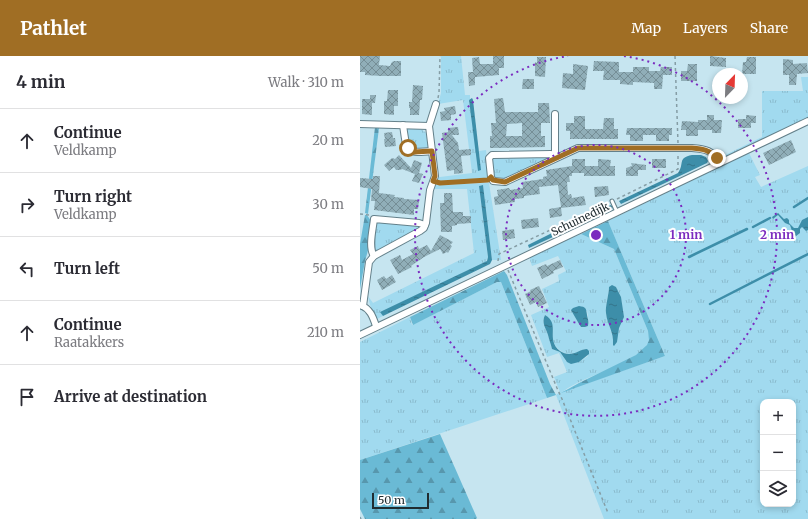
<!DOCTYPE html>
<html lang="en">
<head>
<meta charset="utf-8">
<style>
	body { margin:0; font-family:Merriweather,serif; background:#f7f7f7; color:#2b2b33 }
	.controls { position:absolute; right:12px; bottom:12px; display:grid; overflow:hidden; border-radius:8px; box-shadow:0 2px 6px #0003 }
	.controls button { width:36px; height:36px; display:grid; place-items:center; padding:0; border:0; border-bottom:1px solid #e1e1e2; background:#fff; color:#2b2b33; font:20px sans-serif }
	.compass { position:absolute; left:352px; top:12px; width:36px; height:36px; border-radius:50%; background:#fff; box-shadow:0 2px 6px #0003; rotate:23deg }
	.scale { position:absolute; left:12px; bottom:10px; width:57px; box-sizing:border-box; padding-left:4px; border:2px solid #202c30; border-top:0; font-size:11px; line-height:14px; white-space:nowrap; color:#202c30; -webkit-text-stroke:3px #fff; paint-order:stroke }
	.stop { position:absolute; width:12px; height:12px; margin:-9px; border:3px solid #a06e24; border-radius:50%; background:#fff }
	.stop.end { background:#a06e24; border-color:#fff; box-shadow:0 1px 4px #0008 }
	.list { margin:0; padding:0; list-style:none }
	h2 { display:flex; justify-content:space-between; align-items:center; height:52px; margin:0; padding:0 16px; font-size:17px }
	h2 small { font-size:13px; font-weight:400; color:#7c7c81 }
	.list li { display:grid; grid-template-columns:26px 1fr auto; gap:12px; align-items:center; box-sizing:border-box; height:64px; padding:0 16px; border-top:1px solid #e1e1e2 }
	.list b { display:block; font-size:15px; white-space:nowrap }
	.list p { margin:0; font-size:13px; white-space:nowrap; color:#7c7c81 }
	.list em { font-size:13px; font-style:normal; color:#7c7c81 }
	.icon { flex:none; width:22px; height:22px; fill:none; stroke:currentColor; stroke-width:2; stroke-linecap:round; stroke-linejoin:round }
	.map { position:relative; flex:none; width:448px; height:463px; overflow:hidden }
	header { display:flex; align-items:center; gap:24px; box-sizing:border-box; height:56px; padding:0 20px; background:#a06e24; color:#fff }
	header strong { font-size:19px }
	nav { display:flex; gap:22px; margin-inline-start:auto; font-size:14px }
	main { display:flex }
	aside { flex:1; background:#fff }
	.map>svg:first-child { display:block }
	.grass { fill:url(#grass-tufts); fill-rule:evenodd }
	.forest { fill:url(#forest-firs) }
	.water { fill:url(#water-ripples) }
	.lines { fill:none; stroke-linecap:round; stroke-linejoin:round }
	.stream { stroke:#3d8ea9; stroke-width:2.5 }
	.building { fill:url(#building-cross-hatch); fill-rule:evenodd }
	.service-casing { stroke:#64808a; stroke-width:5 }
	.minor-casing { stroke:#64808a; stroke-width:8 }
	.path { stroke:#859da5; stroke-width:1.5; stroke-dasharray:3 3; stroke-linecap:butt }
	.service { stroke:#fff; stroke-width:3 }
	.minor { stroke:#fff; stroke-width:6 }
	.route { stroke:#a06e24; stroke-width:5 }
	.ring { fill:none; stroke:#7b2cbf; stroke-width:2; stroke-dasharray:2 4 }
	.labels { text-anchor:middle; stroke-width:4; stroke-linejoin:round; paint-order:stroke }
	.street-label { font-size:11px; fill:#202c30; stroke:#fff }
	.centre { fill:#7b2cbf; stroke:#fff; stroke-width:2 }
	.ring-label { font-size:12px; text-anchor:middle; font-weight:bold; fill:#7b2cbf; stroke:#fff; stroke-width:4; stroke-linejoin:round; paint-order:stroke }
</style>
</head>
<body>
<header>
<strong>Pathlet</strong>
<nav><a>Map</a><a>Layers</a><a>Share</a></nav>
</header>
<main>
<aside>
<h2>4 min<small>Walk · 310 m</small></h2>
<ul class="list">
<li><svg class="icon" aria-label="ahead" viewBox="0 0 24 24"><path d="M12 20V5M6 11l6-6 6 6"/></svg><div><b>Continue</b><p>Veldkamp</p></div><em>20 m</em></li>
<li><svg class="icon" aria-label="right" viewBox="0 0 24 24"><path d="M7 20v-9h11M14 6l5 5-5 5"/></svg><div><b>Turn right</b><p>Veldkamp</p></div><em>30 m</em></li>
<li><svg class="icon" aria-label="left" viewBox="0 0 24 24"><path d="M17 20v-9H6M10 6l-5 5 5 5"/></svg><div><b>Turn left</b></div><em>50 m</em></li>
<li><svg class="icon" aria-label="ahead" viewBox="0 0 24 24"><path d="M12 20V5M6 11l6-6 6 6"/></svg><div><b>Continue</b><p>Raatakkers</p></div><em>210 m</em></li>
<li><svg class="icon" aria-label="arrive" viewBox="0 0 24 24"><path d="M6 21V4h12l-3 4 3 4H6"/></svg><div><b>Arrive at destination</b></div></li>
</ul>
</aside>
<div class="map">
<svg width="448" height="463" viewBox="0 0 448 463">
	<defs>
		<pattern id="grass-tufts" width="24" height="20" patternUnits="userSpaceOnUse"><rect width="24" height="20" fill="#a1daef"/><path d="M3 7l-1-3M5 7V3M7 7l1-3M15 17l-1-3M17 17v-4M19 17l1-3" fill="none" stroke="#8abbcd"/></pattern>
		<pattern id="forest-firs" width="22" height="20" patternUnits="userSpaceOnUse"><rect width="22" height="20" fill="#6abad5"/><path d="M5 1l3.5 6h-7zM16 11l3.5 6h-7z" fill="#5797ad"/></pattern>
		<pattern id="water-ripples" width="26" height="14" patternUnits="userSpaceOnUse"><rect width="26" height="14" fill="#3d8ea9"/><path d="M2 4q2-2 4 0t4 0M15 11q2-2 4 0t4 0" fill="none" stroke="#33748a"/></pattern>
		<pattern id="building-cross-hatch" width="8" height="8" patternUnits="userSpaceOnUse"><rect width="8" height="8" fill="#90aeb8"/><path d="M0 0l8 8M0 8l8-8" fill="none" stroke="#758e96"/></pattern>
	</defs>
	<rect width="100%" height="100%" fill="#c6e5f0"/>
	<!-- grass -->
	<g class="grass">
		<path d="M 81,0 L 101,0 L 105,39 L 110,39 L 110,43 L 109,45 L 121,114 L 119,95 L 126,94 L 129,120 L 127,123 L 81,125 L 77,123 L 77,120 L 80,121 L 112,117 L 103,44 L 78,48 L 81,37 Z"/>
		<path d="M 441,21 L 448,21 L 448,63 L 363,103 L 361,101 L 402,81 L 402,35 L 443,35 Z"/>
		<path d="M 47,72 C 63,72 70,74 68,92 L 57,94 L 49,90 L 46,73 Z"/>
		<path d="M 389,97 L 400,119 L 395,121 L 401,131 L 448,110 L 448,463 L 244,463 L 196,339 L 200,336 L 194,321 L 207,316 L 199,297 L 187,301 L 171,259 L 189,251 L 182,233 L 199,225 L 198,219 L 206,215 L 198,200 L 172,210 L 170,204 L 170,200 L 221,178 L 254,193 L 288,275 C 289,280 290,283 288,288 C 279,306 221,321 204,335 L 305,300 L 248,165 ZM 249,231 L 256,231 C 268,250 259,270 253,289 C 254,277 247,268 246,257 C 245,251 249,238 249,231 ZM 212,254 L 227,255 C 228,261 229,265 228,270 L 221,271 L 219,268 ZM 185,259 C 190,262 194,271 193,276 C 192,285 193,289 201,295 C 210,301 216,297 225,293 L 228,300 L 219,306 L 206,305 L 200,296 L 192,293 C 191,288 189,284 188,279 C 186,272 181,267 185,259 ZM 403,346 L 433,346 L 433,448 L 403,448 Z"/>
		<path d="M 137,101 L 188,101 L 188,104 L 146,124 C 137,124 133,122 133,113 C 132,110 132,107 133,103 Z"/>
		<path d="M 129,127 L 141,204 L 132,204 L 123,129 L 119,130 L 128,201 L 126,206 L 21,256 L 23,260 L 17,263 L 10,249 L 8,240 L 13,247 L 114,197 L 107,133 L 72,133 L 75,129 Z"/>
		<path d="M 17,166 L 56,169 L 58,170 L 58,173 L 16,195 L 13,192 L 16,167 Z"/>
		<path d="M 137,226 L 141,226 L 187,342 L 0,404 L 0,286 L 50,261 L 52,269 Z"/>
	</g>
	<!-- forest -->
	<g class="forest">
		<path d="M 15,71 L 19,72 L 8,158 L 5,157 Z"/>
		<path d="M 5,159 L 7,159 L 11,165 L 9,191 L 5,205 L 0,233 L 0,188 Z"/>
		<path d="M 248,165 L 305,300 L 201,337 L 219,327 L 276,299 L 287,289 L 289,284 L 288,275 L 254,193 L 221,178 Z"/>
		<path d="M 144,215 L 147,219 L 190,328 L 196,339 L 187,342 L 141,226 L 137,226 L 53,269 L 50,261 Z"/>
		<path d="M 80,378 L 117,462 L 116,463 L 5,463 L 0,453 L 0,404 Z"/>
	</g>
	<!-- water -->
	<g class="water">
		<path d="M 112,42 L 113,44 L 121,114 L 118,115 L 109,44 Z"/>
		<path d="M 332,99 L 341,99 L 346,101 L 348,105 L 347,107 L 261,148 L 259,145 L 318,117 C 325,107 317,102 332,99 Z"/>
		<path d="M 123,129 L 132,204 L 130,208 L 23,260 L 20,256 L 127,205 L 128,201 L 119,130 Z"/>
		<path d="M 251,149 L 253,152 L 216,170 L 215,166 Z"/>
		<path d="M 418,157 L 424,163 L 427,162 L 429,164 L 429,167 L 434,172 L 438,172 L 442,164 L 448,161 L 448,174 L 446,175 L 442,171 L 440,173 L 440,177 L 436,180 L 432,175 L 430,169 L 425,167 L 418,159 L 413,163 L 412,161 Z"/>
		<path d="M 206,170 L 208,174 L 169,192 L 168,189 Z"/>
		<path d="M 252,229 L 256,231 L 261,241 L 264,261 L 259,272 L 257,286 L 254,290 L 253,289 C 254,275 247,269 246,257 C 245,251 249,238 249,231 Z"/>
		<path d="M 219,250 C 226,251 226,252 227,259 C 228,264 229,265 228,270 L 225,271 L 221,271 L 219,268 L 211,254 L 213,252 Z"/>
		<path d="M 185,259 C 201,268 185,283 200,295 C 203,297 206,298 209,298 C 216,298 221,293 227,293 L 229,295 L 229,298 L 219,306 L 211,308 L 207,306 L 200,296 L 192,293 C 191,288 189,284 188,279 C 186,272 181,267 185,259 Z"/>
	</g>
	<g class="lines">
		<!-- stream -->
		<g class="stream">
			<path d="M 434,151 L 448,142"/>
			<path d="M 393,171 L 410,162"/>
			<path d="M 329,201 L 387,173"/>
			<path d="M 350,248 L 448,198"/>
		</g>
	</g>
	<!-- building -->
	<g class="building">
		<path d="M 0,0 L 20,0 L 19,9 L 30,10 L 32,6 L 34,5 L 41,5 L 41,20 L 21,20 L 5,19 L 5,16 L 0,16 Z"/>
		<path d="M 133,0 L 144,0 L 144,12 L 139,12 L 139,19 L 115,21 L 115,29 L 109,30 L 108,16 L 113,16 L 112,2 L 119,1 L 120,8 L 133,8 Z"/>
		<path d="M 350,0 L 366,2 L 366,11 L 350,10 Z"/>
		<path d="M 177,1 L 186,1 L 185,21 L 175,20 L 175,6 L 177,7 Z"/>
		<path d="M 387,1 L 396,1 L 396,18 L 382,18 L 383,6 L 386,6 Z"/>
		<path d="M 423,3 L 433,4 L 433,8 L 447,7 L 448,17 L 437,18 L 436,29 L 429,29 L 429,19 L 423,19 Z"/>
		<path d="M 234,5 L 259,6 L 259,16 L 273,16 L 273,11 L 289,11 L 289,15 L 300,15 L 301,11 L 312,11 L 312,19 L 303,19 L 302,33 L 294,33 L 294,27 L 273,26 L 273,29 L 260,28 L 260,24 L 243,24 L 244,15 L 233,15 Z"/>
		<path d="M 213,8 L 228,10 L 225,34 L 202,32 L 203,17 L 213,18 Z"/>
		<path d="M 328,8 L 337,8 L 337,25 L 321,25 L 321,15 L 327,15 Z"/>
		<path d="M 163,23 L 174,23 L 174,33 L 162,33 Z"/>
		<path d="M 53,29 L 63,30 L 62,44 L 60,44 L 59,59 L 50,59 L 50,52 L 49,52 L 49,46 L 52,46 Z"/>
		<path d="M 28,34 L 38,34 L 38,50 L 34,50 L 34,59 L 24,58 L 24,45 L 27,45 Z"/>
		<path d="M 10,39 L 16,39 L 15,47 L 12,47 L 12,59 L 2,58 L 2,43 L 10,43 Z"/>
		<path d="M 143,42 L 145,56 L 178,56 L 178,47 L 189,47 L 190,67 L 181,67 L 181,80 L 185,80 L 185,91 L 130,92 L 130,80 L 132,80 L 131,67 L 136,67 L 134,43 ZM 162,67 L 162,80 L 146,80 L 147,68 Z"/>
		<path d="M 95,50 L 96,58 L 91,59 L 91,64 L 81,65 L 80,56 L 85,55 L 84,52 Z"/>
		<path d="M 347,59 L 354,59 L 354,64 L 362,64 L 361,77 L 352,77 L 352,74 L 338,74 L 338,80 L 326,80 L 326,74 L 321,74 L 322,65 L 338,66 L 338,64 L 347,64 Z"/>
		<path d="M 386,59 L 396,60 L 396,67 L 391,67 L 391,72 L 378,72 L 378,63 L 386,63 Z"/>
		<path d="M 214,60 L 225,60 L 225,73 L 243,73 L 244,62 L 254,62 L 254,73 L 258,73 L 258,83 L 210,83 L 210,75 L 206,75 L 206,67 L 214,67 Z"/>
		<path d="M 98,71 L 99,79 L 92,79 L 98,87 L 99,94 L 111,93 L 111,99 L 101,100 L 103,117 L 94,118 L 94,114 L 87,115 L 82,77 L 88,76 L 88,72 Z"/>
		<path d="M 267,72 L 312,72 L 312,79 L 309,79 L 309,85 L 296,85 L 296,79 L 283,79 L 283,85 L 270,85 L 270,79 L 266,79 Z"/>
		<path d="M 32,76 L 33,82 L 35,82 L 36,90 L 25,91 L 24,83 L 25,83 L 24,77 Z"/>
		<path d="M 431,84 L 436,96 L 409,109 L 403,97 Z"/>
		<path d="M 39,99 L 51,112 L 54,104 L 62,107 L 59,117 L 63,118 L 59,127 L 52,125 L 55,118 L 42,113 L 40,114 L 36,114 L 34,111 L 29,115 L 24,109 L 32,102 L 35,103 Z"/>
		<path d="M 212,103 L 225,103 L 225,110 L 238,110 L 238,103 L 251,104 L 250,110 L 255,110 L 255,120 L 224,120 L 224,117 L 212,117 L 212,120 L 209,120 L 210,126 L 207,126 L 208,139 L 211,138 L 212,142 L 224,140 L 226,149 L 201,152 L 202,160 L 190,162 L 189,153 L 201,151 L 198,129 L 179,131 L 180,138 L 164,140 L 164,142 L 155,143 L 155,146 L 135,149 L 134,141 L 138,140 L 137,134 L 149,132 L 150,134 L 163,132 L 162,126 L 183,123 L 183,121 L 187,120 L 186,114 L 212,110 Z"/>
		<rect x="292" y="103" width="14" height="9"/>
		<path d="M 271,107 L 286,109 L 286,114 L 278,114 L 278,120 L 266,120 L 266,112 L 272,110 Z"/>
		<path d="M 13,120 L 20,120 L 19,137 L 35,139 L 34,141 L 44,142 L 44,143 L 59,144 L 58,153 L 54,153 L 54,159 L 14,154 L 15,145 L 11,145 L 12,133 L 0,131 L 0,122 L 13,123 Z"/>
		<path d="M 248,130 L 249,139 L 235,141 L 234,131 Z"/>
		<path d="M 84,137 L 92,137 L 93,156 L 103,156 L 103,160 L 111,160 L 111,167 L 97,168 L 97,169 L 92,170 L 92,176 L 81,176 L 80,147 L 84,147 Z"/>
		<path d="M 178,162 L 179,171 L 162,173 L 161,164 Z"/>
		<path d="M 154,173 L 155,182 L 143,184 L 142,175 Z"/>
		<path d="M 80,179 L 93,186 L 90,189 L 92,190 L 88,197 L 87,196 L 83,198 L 80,193 L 64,201 L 51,210 L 52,211 L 38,218 L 30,204 L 40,199 L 42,204 L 53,198 L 50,194 L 58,190 L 59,193 L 67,189 L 71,195 Z"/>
		<path d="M 200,204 L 203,211 L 193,215 L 194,217 L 182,223 L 177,212 L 186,208 L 187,210 Z"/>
		<path d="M 32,219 L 36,226 L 22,234 L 17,224 L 24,220 L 26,223 Z"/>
		<path d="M 179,230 L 187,247 L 178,251 L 176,246 L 170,249 L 165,238 L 171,235 L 170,234 Z"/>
	</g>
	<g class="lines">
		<!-- service casing -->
		<g class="service-casing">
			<path id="service" d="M 252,145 L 257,156"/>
		</g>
		<!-- minor casing -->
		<g class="minor-casing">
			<g id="minor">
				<path d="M 0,68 L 69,70"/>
				<path d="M 43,69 C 47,95 44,98 72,95"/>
				<path d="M 193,100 L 195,96 L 195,58"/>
				<path d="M 196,102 L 191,98 L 132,99 L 129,102 L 131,121 L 133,125 L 145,126 L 218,92 L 332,92 C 344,93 354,94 359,107"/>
				<path d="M 14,200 C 8,191 13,173 14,163 L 59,167 L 65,169"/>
				<path d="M 0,249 C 10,252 13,261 16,270"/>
				<path d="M 3,250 L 9,206 L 14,200 L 60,175 L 64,172 L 66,167 L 70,134 L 75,120 L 69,70 L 76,48"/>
				<path d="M 0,279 L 448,65"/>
			</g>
		</g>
		<!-- path -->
		<g class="path">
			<path d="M 315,0 L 318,87"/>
			<path d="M 78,42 L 79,37 L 80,0"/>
			<path d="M 80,127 L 124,124"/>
			<path d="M 257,143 L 318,113 L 318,98"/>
			<path d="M 0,158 L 9,159"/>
			<path d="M 138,205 L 139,198 L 248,147"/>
			<path d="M 148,214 L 197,332 L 202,343 L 248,457"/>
			<path d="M 0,461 L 1,463"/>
		</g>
		<!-- service -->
		<use href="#service" class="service"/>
		<!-- minor -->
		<use href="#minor" class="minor"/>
	</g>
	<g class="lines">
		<!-- route -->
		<path class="route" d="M 48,92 L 54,96 L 72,95 L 75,120 L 73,125 L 80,127 L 128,124 L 131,121 L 133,124 L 145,126 L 218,92 L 332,92 C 343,93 350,94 357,102"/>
	</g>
	<!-- distance rings -->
	<g class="ring">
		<circle cx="236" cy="179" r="90"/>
		<path d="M264 0A181 181 0 1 1 208 0"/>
	</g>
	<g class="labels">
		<!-- street labels -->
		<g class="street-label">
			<text transform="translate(220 163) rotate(-26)" y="4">Schuinedijk</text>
		</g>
	</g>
	<circle cx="236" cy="179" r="6" class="centre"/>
	<g class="ring-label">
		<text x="326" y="183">1 min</text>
		<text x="417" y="183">2 min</text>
	</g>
</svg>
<div class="controls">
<button>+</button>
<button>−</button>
<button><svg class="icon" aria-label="layers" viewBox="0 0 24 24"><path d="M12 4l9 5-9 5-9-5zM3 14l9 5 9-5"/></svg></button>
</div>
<svg class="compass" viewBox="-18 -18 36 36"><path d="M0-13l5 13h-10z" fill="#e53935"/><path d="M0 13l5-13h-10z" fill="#7c7c81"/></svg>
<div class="scale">50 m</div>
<div class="stop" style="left:48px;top:92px"></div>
<div class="stop end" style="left:357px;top:102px"></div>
</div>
</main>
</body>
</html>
